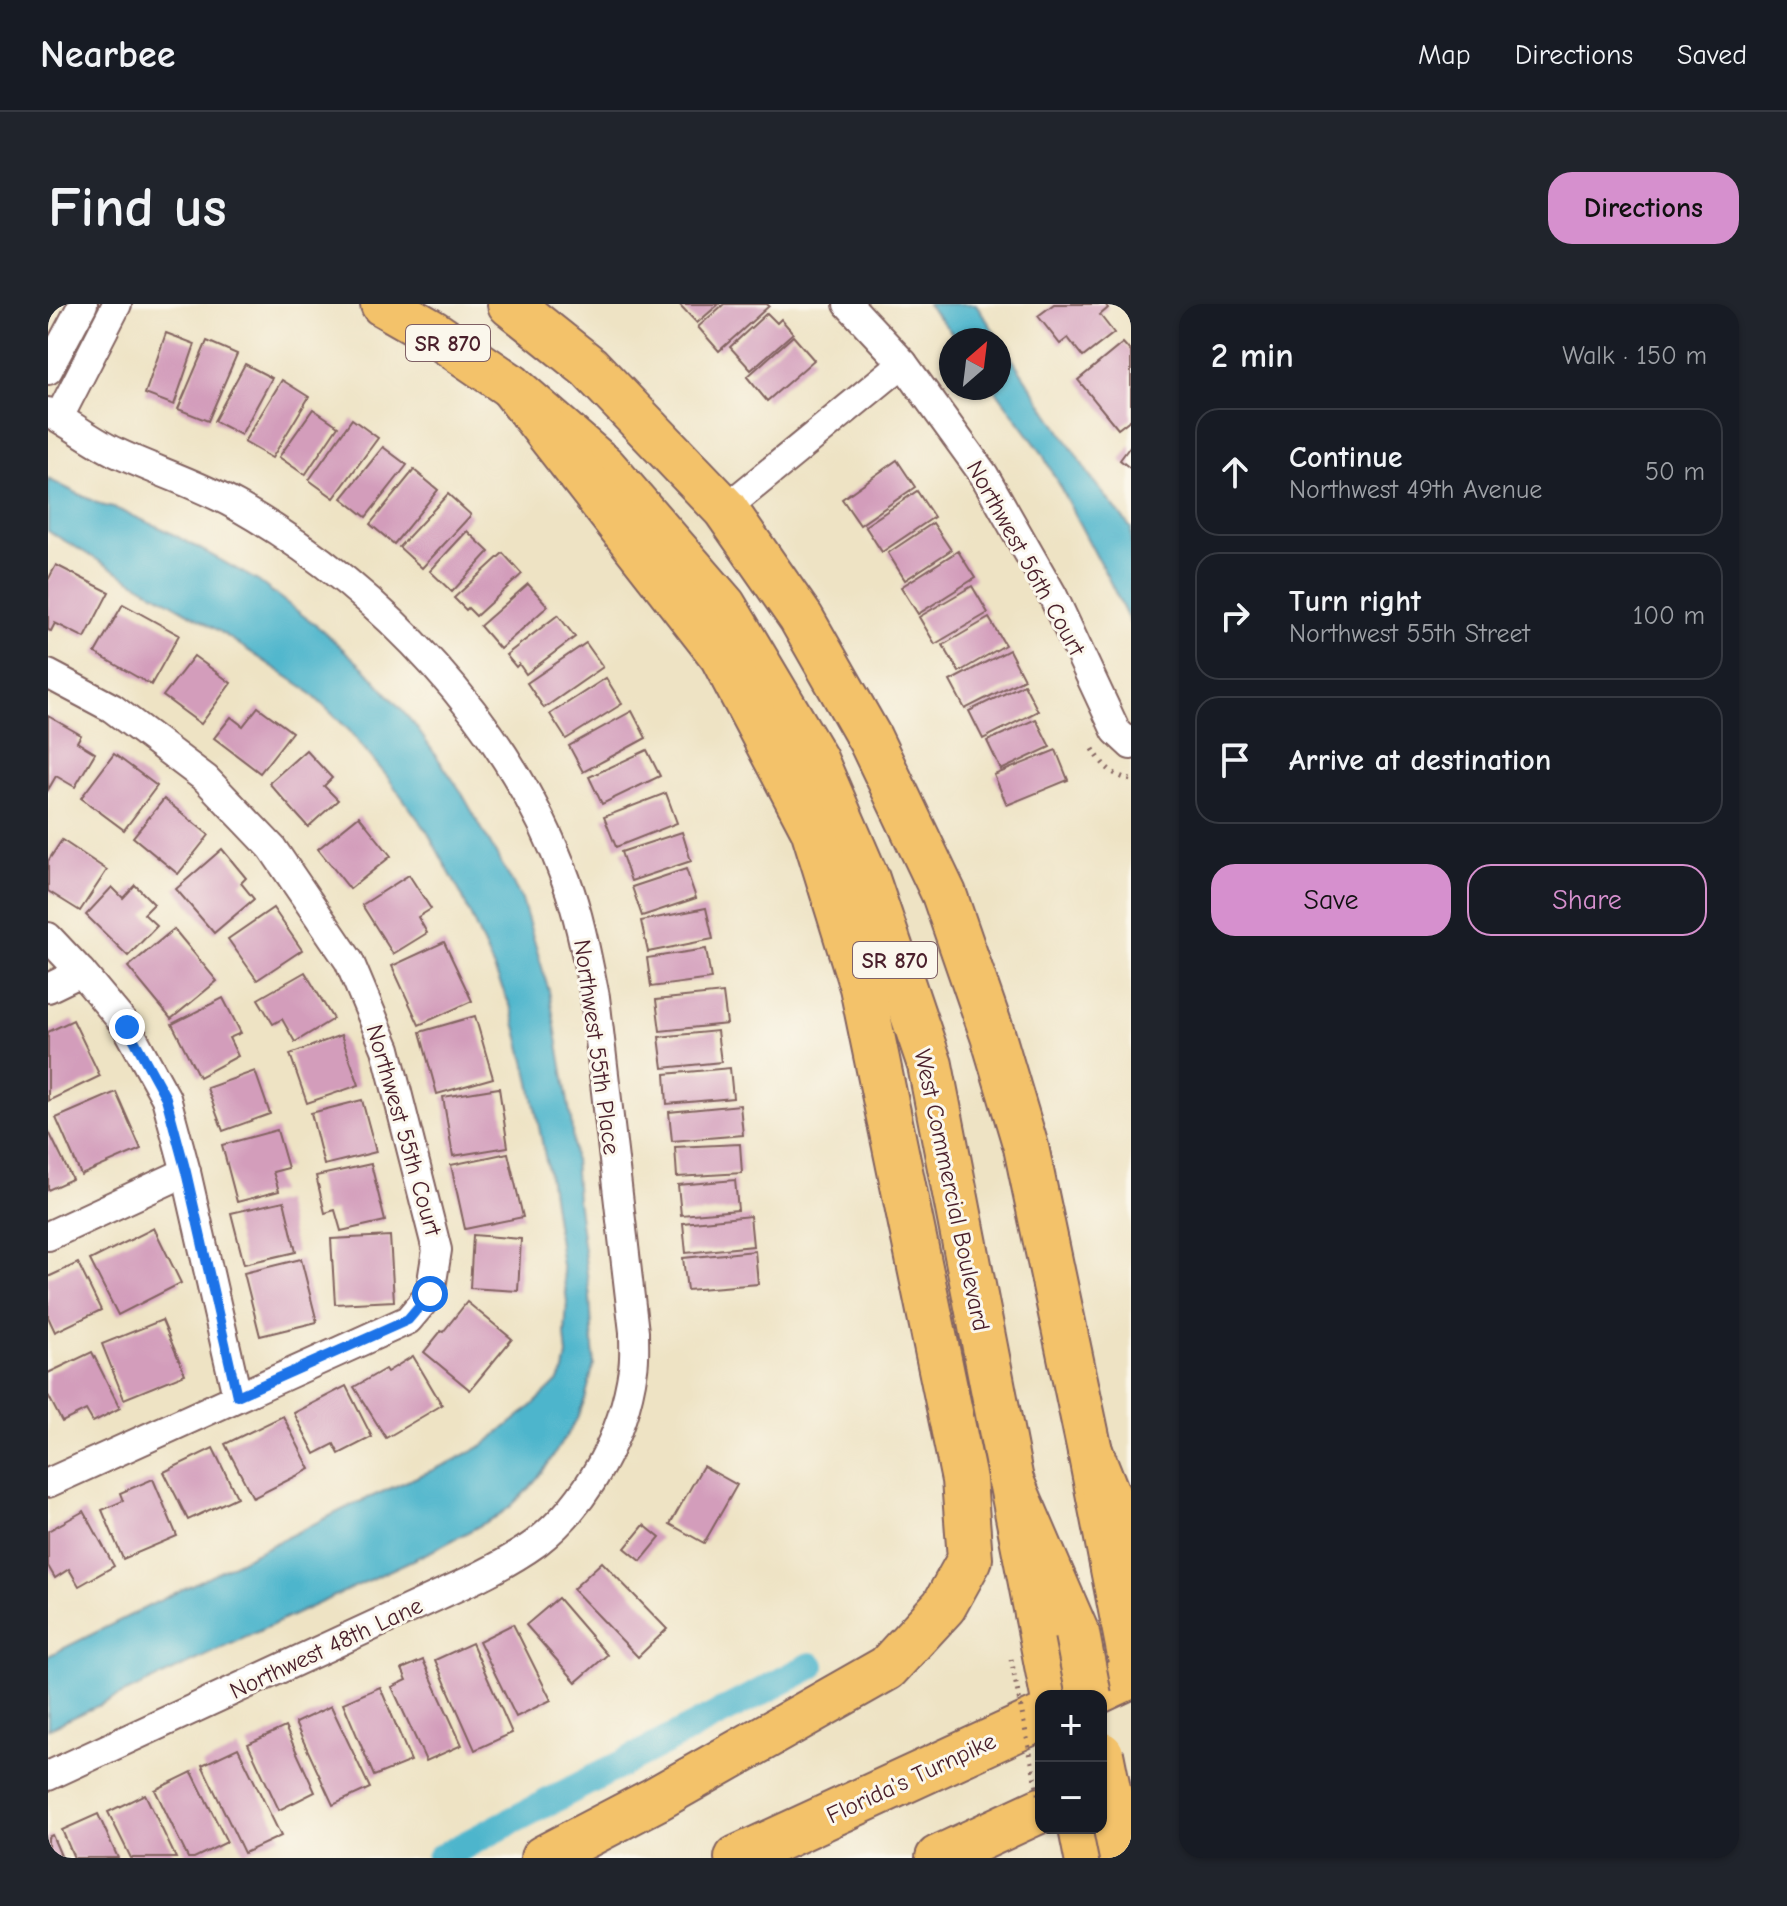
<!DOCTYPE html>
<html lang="en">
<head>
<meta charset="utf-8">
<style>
	body { margin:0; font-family:"Comic Neue",sans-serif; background:#20242c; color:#f1f3f6 }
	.controls { position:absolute; right:24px; bottom:24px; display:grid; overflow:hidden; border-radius:16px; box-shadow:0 2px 6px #0004 }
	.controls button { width:72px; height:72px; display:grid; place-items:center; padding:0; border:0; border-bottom:2px solid #363941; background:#171b24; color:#f1f3f6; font:40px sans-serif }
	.compass { position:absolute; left:891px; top:24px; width:72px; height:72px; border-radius:50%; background:#171b24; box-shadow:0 2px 6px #0004; rotate:28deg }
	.stop { position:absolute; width:24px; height:24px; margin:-18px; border:6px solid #1a73e8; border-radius:50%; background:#fff }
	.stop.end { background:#1a73e8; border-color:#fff; box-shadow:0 2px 8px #0008 }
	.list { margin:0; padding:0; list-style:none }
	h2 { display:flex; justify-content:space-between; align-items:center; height:104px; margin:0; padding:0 32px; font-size:34px }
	h2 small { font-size:26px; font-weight:400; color:#9ea1a6 }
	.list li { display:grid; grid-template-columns:52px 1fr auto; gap:24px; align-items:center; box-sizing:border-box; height:128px; margin:0 16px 16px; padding:0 16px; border:2px solid #363941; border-radius:24px }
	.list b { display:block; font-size:30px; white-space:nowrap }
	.list p { margin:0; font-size:26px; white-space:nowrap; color:#9ea1a6 }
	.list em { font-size:26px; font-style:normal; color:#9ea1a6 }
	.actions { display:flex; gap:16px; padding:24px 32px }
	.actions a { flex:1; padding:18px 0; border:2px solid #d690ce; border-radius:24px; text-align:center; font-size:28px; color:#d690ce }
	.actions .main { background:#d690ce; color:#111 }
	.icon { flex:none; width:44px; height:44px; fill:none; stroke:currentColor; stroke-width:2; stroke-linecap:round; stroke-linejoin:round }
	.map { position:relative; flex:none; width:1083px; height:1554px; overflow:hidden; border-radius:24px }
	header { display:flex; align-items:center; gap:48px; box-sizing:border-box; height:112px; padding:0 40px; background:#171b24; border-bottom:2px solid #363941 }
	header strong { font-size:38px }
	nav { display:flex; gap:44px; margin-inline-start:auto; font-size:28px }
	.intro { display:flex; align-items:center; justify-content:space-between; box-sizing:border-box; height:192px; padding:0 48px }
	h1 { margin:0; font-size:56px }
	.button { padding:20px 36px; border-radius:24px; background:#d690ce; color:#111; font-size:28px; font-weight:700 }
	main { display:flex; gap:48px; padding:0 48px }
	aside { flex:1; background:#171b24; border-radius:24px; box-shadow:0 2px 6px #0004 }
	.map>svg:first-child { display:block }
	.water { fill:#4eb5cc; stroke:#4c6a7c; stroke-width:2 }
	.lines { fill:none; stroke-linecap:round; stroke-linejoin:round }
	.canal { stroke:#4eb5cc; stroke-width:28 }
	.building { fill:#d39dbb }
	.minor-casing { stroke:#836461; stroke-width:32 }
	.trunk-casing { stroke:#836461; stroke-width:48 }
	.motorway-casing { stroke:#836461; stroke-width:48 }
	.path { stroke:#836461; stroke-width:5; stroke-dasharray:2 6; stroke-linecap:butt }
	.minor { stroke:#fff; stroke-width:28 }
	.trunk { stroke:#f3c26a; stroke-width:44 }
	.motorway { stroke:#f3c26a; stroke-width:44 }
	.motorway-bridge-casing { stroke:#836461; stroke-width:48; stroke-linecap:butt }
	.path-bridge { stroke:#836461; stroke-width:5; stroke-dasharray:2 6; stroke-linecap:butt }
	.motorway-bridge { stroke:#f3c26a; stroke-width:44 }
	.route { stroke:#1a73e8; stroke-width:10 }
	.labels { text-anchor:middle; stroke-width:6; stroke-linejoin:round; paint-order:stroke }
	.shield { fill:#fbf7ec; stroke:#7f6065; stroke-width:2 }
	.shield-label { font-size:22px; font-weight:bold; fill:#4a1f2b }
	.street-label { font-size:24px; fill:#4a1f2b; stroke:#fbf7ec }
</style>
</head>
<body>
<header>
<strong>Nearbee</strong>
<nav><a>Map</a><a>Directions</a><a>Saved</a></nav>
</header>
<div class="intro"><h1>Find us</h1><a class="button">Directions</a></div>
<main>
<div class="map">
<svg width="1083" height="1554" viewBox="0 0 1083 1554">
	<rect width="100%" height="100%" fill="#fbf7ec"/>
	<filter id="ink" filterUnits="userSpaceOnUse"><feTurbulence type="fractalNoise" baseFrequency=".0125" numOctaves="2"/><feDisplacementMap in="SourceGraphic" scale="16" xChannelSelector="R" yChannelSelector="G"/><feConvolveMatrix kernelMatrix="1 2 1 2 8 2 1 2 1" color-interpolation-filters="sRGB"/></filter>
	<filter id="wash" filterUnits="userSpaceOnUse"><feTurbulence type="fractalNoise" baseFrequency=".006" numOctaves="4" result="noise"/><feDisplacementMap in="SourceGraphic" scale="32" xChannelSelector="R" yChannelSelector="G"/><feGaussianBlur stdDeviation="1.8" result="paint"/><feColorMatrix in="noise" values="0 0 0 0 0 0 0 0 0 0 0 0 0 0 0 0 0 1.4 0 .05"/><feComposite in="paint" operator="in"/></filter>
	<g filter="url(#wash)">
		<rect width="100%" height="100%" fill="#eee3c4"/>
		<!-- water -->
		<g class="water">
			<path d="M 879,0 L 928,0 L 1046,178 L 1083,224 L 1083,321 L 1061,276 L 994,149 L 946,84 L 951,84 L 951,36 L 910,36 Z"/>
			<path d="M 0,175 L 53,201 L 69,205 L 115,225 L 156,247 L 210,277 L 274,326 L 319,367 L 366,420 L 412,486 L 474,596 L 501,687 L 523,815 L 529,895 L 542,992 L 546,1060 L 537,1095 L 529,1115 L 498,1163 L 481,1184 L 462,1203 L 448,1213 L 388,1245 L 0,1425 L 0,1352 L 302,1202 L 401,1159 L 436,1141 L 484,1102 L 511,1076 L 516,1067 L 519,1051 L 517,1031 L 519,997 L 502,877 L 480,769 L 464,706 L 414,592 L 380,529 L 338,471 L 300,425 L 258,385 L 171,327 L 0,227 Z"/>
		</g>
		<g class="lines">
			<!-- canal -->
			<path class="canal" d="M 392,1554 L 763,1362"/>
		</g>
		<g id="blocks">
			<!-- building -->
			<g class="building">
				<path d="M 631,0 L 671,0 L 649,19 Z"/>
				<path d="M 676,0 L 719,0 L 721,2 L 671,47 L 650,23 Z"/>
				<path d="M 1006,0 L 1057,0 L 1060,4 L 1052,11 L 1066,29 L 1035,53 L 1020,34 L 1012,40 L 990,12 Z"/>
				<path d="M 719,9 L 729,19 L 733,15 L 745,29 L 703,66 L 682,43 Z"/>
				<path d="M 118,29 L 147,40 L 126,101 L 97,90 Z"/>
				<path d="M 745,32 L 766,56 L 719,97 L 699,73 Z"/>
				<path d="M 159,37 L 189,50 L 160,117 L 130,105 Z"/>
				<path d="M 1075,39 L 1083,48 L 1083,115 L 1070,125 L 1030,76 Z"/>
				<path d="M 197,60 L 224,74 L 193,131 L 166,117 Z"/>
				<path d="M 234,76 L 261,93 L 224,154 L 196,138 Z"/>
				<path d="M 265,105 L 290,122 L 257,171 L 231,153 Z"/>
				<path d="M 304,115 L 330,134 L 286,194 L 261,176 Z"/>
				<path d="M 1083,141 L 1083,165 L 1072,156 Z"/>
				<path d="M 335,143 L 359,161 L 318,213 L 294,194 Z"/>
				<path d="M 849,156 L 867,183 L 812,221 L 794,195 Z"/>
				<path d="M 366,166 L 390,186 L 346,240 L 322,220 Z"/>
				<path d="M 869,187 L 886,213 L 834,248 L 817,222 Z"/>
				<path d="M 400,190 L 423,211 L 374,264 L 351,243 Z"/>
				<path d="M 885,219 L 903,246 L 857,276 L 840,249 Z"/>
				<path d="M 419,227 L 441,248 L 404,288 L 382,267 Z"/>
				<path d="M 910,247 L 927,274 L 870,310 L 853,283 Z"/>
				<path d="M 455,249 L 474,270 L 428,312 L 420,304 L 418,306 L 406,294 Z"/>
				<path d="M 8,261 L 61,288 L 37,334 L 7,319 L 3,327 L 0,326 L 0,276 Z"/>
				<path d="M 480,280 L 500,302 L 452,345 L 432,322 Z"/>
				<path d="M 924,282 L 940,309 L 887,340 L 871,313 Z"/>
				<path d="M 75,300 L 131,331 L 103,381 L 47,349 Z"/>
				<path d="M 510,311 L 527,333 L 478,370 L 471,360 L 468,363 L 458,351 Z"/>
				<path d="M 941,314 L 957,341 L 911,368 L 895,341 Z"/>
				<path d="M 538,339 L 555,363 L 496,404 L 479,379 Z"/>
				<path d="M 961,346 L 976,375 L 917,405 L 902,377 Z"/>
				<path d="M 146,352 L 183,379 L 153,420 L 115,392 Z"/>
				<path d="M 558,374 L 574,400 L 518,435 L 502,410 Z"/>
				<path d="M 976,380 L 990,407 L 935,435 L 921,407 Z"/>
				<path d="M 210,403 L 244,428 L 212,469 L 166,434 L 183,413 L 195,422 Z"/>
				<path d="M 584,407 L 598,434 L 535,468 L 521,442 Z"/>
				<path d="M 0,412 L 33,431 L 29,438 L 47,449 L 27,483 L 8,472 L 0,486 Z"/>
				<path d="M 988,415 L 1002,443 L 953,466 L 939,437 Z"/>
				<path d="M 258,446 L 284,474 L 276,482 L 290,496 L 260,523 L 221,479 Z"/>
				<path d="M 599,446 L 612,472 L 554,500 L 541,473 Z"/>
				<path d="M 1008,446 L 1020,476 L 959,501 L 946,471 Z"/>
				<path d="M 66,450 L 109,482 L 76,526 L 33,494 Z"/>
				<path d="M 618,489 L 629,519 L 568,543 L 556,513 Z"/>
				<path d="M 116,495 L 161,531 L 130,570 L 85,533 Z"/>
				<path d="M 311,512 L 343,552 L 302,585 L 270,545 Z"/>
				<path d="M 634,528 L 643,557 L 583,577 L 573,548 Z"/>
				<path d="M 14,536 L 59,566 L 32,607 L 0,587 L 0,557 Z"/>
				<path d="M 174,545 L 198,574 L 193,579 L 206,595 L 166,629 L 128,585 Z"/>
				<path d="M 638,565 L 648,594 L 594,612 L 584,583 Z"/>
				<path d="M 361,571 L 383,605 L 370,613 L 379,629 L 345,650 L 314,601 Z"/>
				<path d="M 87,581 L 106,600 L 96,610 L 109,622 L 80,652 L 38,611 L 64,583 L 75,594 Z"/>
				<path d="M 225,604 L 254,646 L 209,676 L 180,635 Z"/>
				<path d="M 658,604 L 665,635 L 600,648 L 593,617 Z"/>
				<path d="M 126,625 L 169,677 L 123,715 L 80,663 Z"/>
				<path d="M 396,638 L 424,697 L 371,721 L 344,662 Z"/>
				<path d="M 658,645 L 663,675 L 603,683 L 599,654 Z"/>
				<path d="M 257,668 L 285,715 L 247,738 L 234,715 L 225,720 L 210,695 Z"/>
				<path d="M 675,689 L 679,720 L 612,727 L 608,696 Z"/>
				<path d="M 175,694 L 193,729 L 181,734 L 190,752 L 151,773 L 124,720 Z"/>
				<path d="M 427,712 L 445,774 L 389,790 L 372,728 Z"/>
				<path d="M 25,716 L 52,772 L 0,797 L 0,728 Z"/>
				<path d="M 669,727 L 673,758 L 615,764 L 611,733 Z"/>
				<path d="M 293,731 L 311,781 L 259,799 L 242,750 Z"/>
				<path d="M 682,764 L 685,794 L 619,800 L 617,770 Z"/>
				<path d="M 207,767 L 222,810 L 175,827 L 159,784 Z"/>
				<path d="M 451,784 L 460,843 L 405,852 L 395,793 Z"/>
				<path d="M 68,788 L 93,845 L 33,871 L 8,814 Z"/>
				<path d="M 314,796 L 328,848 L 276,861 L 263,809 Z"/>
				<path d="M 692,801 L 695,831 L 624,837 L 621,808 Z"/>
				<path d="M 0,826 L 24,875 L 0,886 Z"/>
				<path d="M 229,826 L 240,864 L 225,868 L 231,887 L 189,898 L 174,841 Z"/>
				<path d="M 692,840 L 694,869 L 629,873 L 627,843 Z"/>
				<path d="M 460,849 L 475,913 L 417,925 L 403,861 Z"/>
				<path d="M 323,860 L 337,917 L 293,927 L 287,906 L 277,909 L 268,872 Z"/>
				<path d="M 687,876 L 690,906 L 633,911 L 630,881 Z"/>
				<path d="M 236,897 L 248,948 L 196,960 L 183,909 Z"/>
				<path d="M 702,912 L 705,942 L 638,949 L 635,919 Z"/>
				<path d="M 106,924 L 133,979 L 70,1011 L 42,956 Z"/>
				<path d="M 425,931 L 473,935 L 470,987 L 422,984 Z"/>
				<path d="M 342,932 L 346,997 L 287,1000 L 283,935 Z"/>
				<path d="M 707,947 L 710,980 L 639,986 L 635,954 Z"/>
				<path d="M 253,955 L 269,1018 L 212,1032 L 196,969 Z"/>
				<path d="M 30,959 L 53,1006 L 7,1028 L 0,1013 L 0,973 Z"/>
				<path d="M 419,998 L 464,1035 L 422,1086 L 376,1048 L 393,1027 L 395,1028 Z"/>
				<path d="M 114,1016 L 137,1070 L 76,1095 L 54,1040 Z"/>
				<path d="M 44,1048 L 72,1104 L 45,1118 L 38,1106 L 14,1118 L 0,1091 L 0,1069 Z"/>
				<path d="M 365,1052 L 394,1101 L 338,1134 L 306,1083 L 337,1065 L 339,1068 Z"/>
				<path d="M 298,1082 L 324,1133 L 291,1150 L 286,1140 L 267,1150 L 246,1109 Z"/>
				<path d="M 235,1112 L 262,1165 L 205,1194 L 177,1140 Z"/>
				<path d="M 165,1144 L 189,1193 L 140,1216 L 116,1168 Z"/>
				<path d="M 655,1162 L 689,1181 L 656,1239 L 622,1220 Z"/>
				<path d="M 105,1175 L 129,1232 L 75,1255 L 54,1206 L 75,1197 L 72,1189 Z"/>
				<path d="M 36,1207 L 66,1262 L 31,1282 L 21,1265 L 7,1274 L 0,1262 L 0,1227 Z"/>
				<path d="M 596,1221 L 612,1234 L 593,1257 L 577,1244 Z"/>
				<path d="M 554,1258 L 619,1325 L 590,1353 L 525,1285 Z"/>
				<path d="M 510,1294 L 559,1351 L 528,1378 L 478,1321 Z"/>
				<path d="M 465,1320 L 503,1396 L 468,1413 L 431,1337 Z"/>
				<path d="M 424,1339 L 464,1429 L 427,1446 L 387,1356 Z"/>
				<path d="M 375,1356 L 414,1441 L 378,1457 L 344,1383 L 359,1376 L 354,1365 Z"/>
				<path d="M 332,1383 L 363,1457 L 326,1472 L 295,1399 Z"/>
				<path d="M 283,1402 L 322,1484 L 285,1501 L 247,1419 Z"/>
				<path d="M 237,1423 L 267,1488 L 231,1506 L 200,1440 Z"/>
				<path d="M 190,1444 L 233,1532 L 196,1549 L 154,1461 Z"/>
				<path d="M 144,1468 L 179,1538 L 146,1554 L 140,1554 L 107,1486 Z"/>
				<path d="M 97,1490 L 128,1554 L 83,1554 L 60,1508 Z"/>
				<path d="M 50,1510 L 70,1554 L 26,1554 L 14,1526 Z"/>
				<path d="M 4,1531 L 14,1554 L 0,1554 L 0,1533 Z"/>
			</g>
		</g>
	</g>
	<g filter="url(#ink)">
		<use href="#blocks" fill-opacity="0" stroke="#836461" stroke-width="2"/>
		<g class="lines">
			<!-- minor casing -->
			<g class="minor-casing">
				<g id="minor">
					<path d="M 800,0 L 855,59 L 936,171 L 1005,292 L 1068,427 L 1083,441"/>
					<path d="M 0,66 L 35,0"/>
					<path d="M 0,108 C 23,120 44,137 67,148 C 108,167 150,180 189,202 C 331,283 462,420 518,576 C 532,614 539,654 547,693 L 586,1028 C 586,1040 587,1053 585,1065 C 576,1130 541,1198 488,1239 C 470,1252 450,1263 430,1273 L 0,1472"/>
					<path d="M 11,113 L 69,0"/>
					<path d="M 677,205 L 855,59"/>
					<path d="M 0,370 L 64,404 L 158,475 L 224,544 L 301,657 L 338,745 L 389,946 L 382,990 L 360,1016 L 0,1179"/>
					<path d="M 0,633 L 33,668 L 79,723 L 118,794 L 138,868 L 189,1092"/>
					<path d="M 0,684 L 33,668"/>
					<path d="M 0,932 L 138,868"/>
				</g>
			</g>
			<!-- trunk casing -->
			<g class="trunk-casing">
				<g id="trunk">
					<path d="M 335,0 L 384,28 L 463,82 L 556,163 L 676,302 L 767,455 L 819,575 L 882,761 L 1005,1392"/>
					<path d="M 462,0 L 541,63 L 677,205 L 753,314 L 822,435 L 896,590 L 945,732 L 978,843 L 1042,1147 L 1083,1357"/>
					<path d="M 1033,1524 L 1039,1554"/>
				</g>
			</g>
			<!-- motorway casing -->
			<g class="motorway-casing">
				<g id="motorway">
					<path d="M 463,82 L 674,352 L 765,525 L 814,683 L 916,1176 L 922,1255 L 896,1302 L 839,1364 L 608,1495 L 495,1554"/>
					<path d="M 1042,1147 L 1083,1249"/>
					<path d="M 961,1172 L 1029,1330"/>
					<path d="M 1040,1392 L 1083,1372"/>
					<path d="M 689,1554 L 993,1414"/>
					<path d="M 890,1554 L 993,1506"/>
				</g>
			</g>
			<!-- path -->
			<path class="path" d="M 1045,445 C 1055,462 1064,471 1083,476"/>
			<!-- minor -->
			<use href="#minor" class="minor"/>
			<!-- trunk -->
			<use href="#trunk" class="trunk"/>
			<!-- motorway -->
			<use href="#motorway" class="motorway"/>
			<!-- motorway-bridge casing -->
			<g class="motorway-bridge-casing">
				<g id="motorway-bridge">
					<path d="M 1029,1330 L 1041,1392"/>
					<path d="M 1053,1450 L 1074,1554"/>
				</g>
			</g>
			<!-- path-bridge -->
			<path class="path-bridge" d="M 963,1355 L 993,1503"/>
			<!-- motorway-bridge -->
			<use href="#motorway-bridge" class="motorway-bridge"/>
		</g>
	</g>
	<g class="lines" filter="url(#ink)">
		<!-- route -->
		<path class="route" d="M 79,723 L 118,794 L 138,868 L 189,1092 L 360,1016 L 382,990"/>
	</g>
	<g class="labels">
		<!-- shield labels -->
		<g class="shield">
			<rect x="358" y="21" width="84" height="36" rx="6"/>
			<rect x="805" y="638" width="84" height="36" rx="6"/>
		</g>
		<g class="shield-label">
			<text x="400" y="47">SR 870</text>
			<text x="847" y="664">SR 870</text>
		</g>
		<!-- street labels -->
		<g class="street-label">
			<text transform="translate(978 254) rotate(61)" y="8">Northwest 56th Court</text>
			<text transform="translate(549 743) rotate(82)" y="8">Northwest 55th Place</text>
			<text transform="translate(356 826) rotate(74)" y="8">Northwest 55th Court</text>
			<text transform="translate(904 886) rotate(78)" y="8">West Commercial Boulevard</text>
			<text transform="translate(278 1344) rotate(-25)" y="8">Northwest 48th Lane</text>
			<text transform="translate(863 1474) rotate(-25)" y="8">Florida's Turnpike</text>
		</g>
	</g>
</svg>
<div class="controls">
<button>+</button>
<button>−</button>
</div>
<svg class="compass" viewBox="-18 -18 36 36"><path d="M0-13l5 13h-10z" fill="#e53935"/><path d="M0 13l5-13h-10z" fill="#9ea1a6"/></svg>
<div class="stop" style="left:382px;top:990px"></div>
<div class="stop end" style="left:79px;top:723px"></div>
</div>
<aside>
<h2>2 min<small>Walk · 150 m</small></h2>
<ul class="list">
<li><svg class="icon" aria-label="ahead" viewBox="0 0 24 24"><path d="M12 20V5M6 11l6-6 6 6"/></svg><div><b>Continue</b><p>Northwest 49th Avenue</p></div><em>50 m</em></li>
<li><svg class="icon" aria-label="right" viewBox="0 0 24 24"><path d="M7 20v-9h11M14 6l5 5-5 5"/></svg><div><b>Turn right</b><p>Northwest 55th Street</p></div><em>100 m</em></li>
<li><svg class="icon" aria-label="arrive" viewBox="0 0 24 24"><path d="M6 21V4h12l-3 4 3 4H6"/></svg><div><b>Arrive at destination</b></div></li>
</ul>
<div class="actions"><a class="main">Save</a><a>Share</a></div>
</aside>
</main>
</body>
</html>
